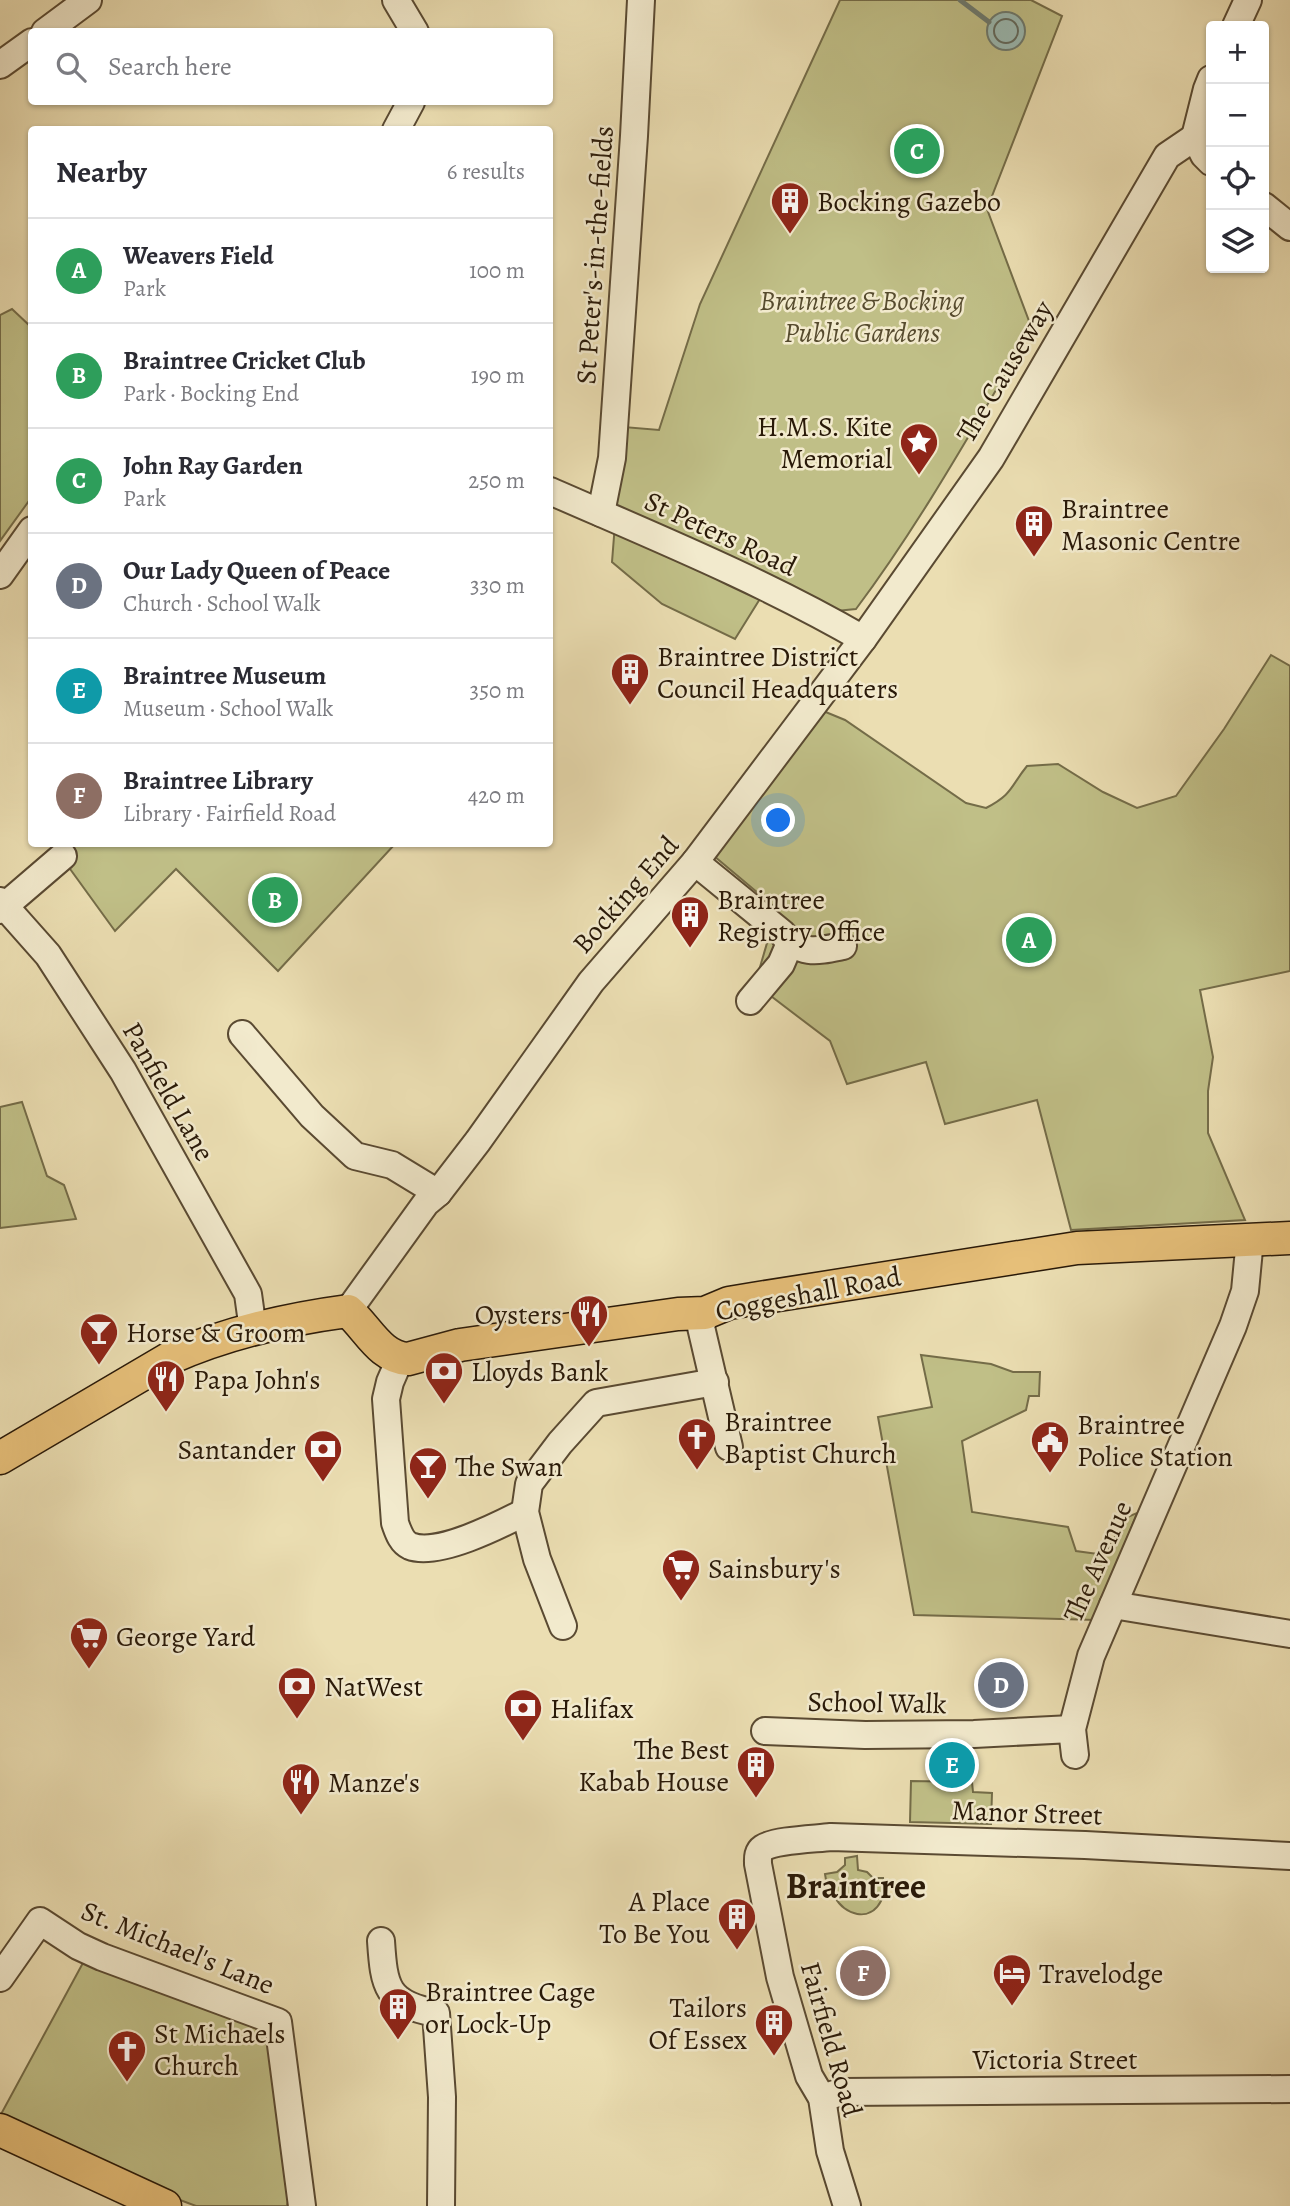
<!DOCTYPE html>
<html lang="en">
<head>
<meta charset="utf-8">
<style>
	body { margin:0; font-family:Alegreya,serif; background:#f2f2f3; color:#2b2b33 }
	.controls { position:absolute; right:21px; top:21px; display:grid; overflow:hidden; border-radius:7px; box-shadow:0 2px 5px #0004 }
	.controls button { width:63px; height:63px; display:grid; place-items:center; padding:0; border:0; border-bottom:2px solid #e1e1e2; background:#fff; color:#2b2b33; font:35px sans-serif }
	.you { position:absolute; left:779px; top:821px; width:24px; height:24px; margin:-18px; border:5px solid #fff; border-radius:50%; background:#1a73e8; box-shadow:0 0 0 10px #1a73e833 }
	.badge { display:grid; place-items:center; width:46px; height:46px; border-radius:50%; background:#0f766e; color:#fff; font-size:23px; font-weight:700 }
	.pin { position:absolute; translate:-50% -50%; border:4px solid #fff; box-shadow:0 2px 7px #0006 }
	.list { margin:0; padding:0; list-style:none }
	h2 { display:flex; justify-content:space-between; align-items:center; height:91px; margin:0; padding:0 28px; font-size:30px }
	h2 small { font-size:23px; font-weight:400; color:#7c7c81 }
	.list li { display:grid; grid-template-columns:46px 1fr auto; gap:21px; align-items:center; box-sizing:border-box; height:105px; padding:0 28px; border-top:2px solid #e1e1e2 }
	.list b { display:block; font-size:26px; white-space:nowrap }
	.list p { margin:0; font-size:23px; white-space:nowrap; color:#7c7c81 }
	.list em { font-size:23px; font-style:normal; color:#7c7c81 }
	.icon { flex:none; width:38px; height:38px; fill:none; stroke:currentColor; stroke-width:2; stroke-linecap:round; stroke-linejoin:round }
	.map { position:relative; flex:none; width:1290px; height:2206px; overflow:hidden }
	.search { position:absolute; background:#fff; box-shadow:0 2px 5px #0004; left:28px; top:28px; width:525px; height:77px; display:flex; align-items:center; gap:18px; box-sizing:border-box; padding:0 24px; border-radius:7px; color:#7c7c81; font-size:26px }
	.panel { position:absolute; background:#fff; box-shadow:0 2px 5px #0004; left:28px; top:126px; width:525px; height:721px; border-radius:7px }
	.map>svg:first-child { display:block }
	.green { fill:#c0bf87; stroke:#746c48; stroke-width:2 }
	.water { fill:#9bbbb4; stroke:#6d7a6f; stroke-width:2 }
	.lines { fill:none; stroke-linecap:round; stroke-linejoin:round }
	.shore { stroke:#626a5e; stroke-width:2 }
	.stream { stroke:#6d7a6f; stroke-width:5 }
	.minor-casing { stroke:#5a4a32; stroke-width:30 }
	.major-casing { stroke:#291908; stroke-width:35 }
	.minor { stroke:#f2eacd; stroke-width:26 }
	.major { stroke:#e6bf79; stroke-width:32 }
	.labels { text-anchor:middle; stroke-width:5; stroke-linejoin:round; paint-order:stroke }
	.poi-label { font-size:28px; fill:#291908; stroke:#f2eacd; text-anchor:start }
	.street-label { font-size:28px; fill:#291908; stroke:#f2eacd }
	.park-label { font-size:28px; font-style:italic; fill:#564b2e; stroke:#f2eacd }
	.district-label { font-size:35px; font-weight:bold; fill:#291908; stroke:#f2eacd }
</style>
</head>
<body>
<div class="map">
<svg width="1290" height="2206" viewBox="0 0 1290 2206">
	<rect width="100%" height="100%" fill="#ebdeb2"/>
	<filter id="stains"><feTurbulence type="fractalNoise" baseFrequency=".00286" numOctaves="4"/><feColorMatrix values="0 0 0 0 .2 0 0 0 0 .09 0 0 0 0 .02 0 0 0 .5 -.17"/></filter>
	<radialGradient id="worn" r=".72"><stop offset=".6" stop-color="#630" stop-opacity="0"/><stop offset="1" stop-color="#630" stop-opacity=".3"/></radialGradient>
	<!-- green -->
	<g class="green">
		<path d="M 840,0 L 1031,0 L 1062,16 L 987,209 L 1032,329 C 976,423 922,521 856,609 L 836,611 L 771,581 L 735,639 L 662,604 L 612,562 L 616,511 L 614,505 L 617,500 L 624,427 L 659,430 L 700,304 Z"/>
		<path d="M 12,309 L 31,327 L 31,498 L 0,541 L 0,315 Z"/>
		<path d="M 1271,655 L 1290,666 L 1290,971 L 1200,990 L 1213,1057 L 1208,1091 L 1208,1133 L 1245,1220 L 1071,1230 L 1037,1100 L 945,1124 L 926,1062 L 847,1084 L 830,1041 L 755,984 L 777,909 L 714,856 L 816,708 L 845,720 L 966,803 L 986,808 C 1013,794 1010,787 1027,766 L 1058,764 L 1103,792 L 1137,808 L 1176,796 L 1224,729 Z"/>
		<path d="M 52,844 L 395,844 L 278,971 L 176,869 L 115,931 Z"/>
		<path d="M 22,1102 L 47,1176 L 64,1185 L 76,1219 L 0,1228 L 0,1107 Z"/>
		<path d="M 921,1355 L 991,1364 L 1013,1372 L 1040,1372 L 1039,1396 L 1029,1396 L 1026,1410 L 962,1441 L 972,1512 L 1068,1527 L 1076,1551 L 1105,1555 L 1125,1518 L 1137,1513 L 1096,1620 L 914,1615 L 878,1417 L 932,1407 Z"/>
		<path d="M 911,1781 L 972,1782 L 973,1792 L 992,1793 L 991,1824 L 910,1822 Z"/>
		<path d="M 857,1856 L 858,1870 L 867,1872 L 873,1878 L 883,1878 C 883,1885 884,1894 881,1901 C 870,1923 844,1915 835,1897 L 829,1898 L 825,1874 L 837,1872 L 845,1865 L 845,1858 Z"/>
		<path d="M 84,1961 L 264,2030 L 269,2037 L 292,2184 L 287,2206 L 196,2206 L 172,2197 L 0,2116 Z"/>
	</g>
	<!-- water -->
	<circle class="water" cx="1006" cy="31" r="19"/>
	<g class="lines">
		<!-- shore -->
		<circle class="shore" cx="1006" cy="31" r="12"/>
		<!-- stream -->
		<path class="stream" d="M 960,0 L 989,22"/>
		<!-- minor casing -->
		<g class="minor-casing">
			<g id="minor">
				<path d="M 396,0 L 415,32"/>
				<path d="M 1236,26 L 1248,0"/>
				<path d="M 45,32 L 88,0"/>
				<path d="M 0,65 L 32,42"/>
				<path d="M 396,130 L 411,102"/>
				<path d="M 1195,137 L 1207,89 L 1211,79"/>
				<path d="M 1195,137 L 1204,155 L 1211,162"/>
				<path d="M 1264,206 L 1290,227"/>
				<path d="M 550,491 C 655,537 763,581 863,639"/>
				<path d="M 601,513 L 612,458 L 634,136 L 641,0"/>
				<path d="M 0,575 L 32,530"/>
				<path d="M 695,862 L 782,933 C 800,956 818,951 843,946"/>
				<path d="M 0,901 L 48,955 L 123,1071 L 248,1294 L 253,1330"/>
				<path d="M 0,910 L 63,856"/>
				<path d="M 750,1001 L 781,964 L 790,943"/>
				<path d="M 242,1034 L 312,1116 L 355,1156 L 392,1165 L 438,1193"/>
				<path d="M 348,1311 L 426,1203 L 438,1193 L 478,1141 L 591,982 L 695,862 L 863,639 L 991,458 L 1167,156 L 1195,137"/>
				<path d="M 705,1313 L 701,1327 L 729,1447"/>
				<path d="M 400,1359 L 390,1382 L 386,1399 L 395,1523 C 398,1531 401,1542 410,1546 C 437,1557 500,1525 525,1512"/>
				<path d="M 1113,1605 L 1290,1634"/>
				<path d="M 563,1626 L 537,1559 L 525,1512 L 529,1484 L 560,1443 L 596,1403 L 715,1382"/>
				<path d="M 765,1731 L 865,1735 L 974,1734 L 1072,1729"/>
				<path d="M 1075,1755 L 1072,1729 L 1091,1656 L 1233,1326 L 1245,1291 L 1250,1239"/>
				<path d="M 381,1941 C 384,1986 386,2004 436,2013 L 442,2097 L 441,2206"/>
				<path d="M 0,1978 L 40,1921 L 78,1946 L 102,1957 L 278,2022 L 302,2206"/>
				<path d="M 822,2098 L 841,2092 L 1290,2089"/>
				<path d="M 847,2206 L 830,2151 L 822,2098 L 809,2076 L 780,1977 L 758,1864 C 758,1859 757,1852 763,1848 C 775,1840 815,1839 831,1837 L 1085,1845 L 1290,1856"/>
			</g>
		</g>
		<!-- major casing -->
		<g class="major-casing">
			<g id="major">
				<path d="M 0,1458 L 170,1358 C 226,1333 288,1319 348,1311 C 367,1327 380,1358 408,1359 L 460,1345 L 678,1314 L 705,1313 L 729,1303 L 753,1299 L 1077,1248 L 1290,1238"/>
				<path d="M 0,2130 L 165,2206"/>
			</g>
		</g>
		<!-- minor -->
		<use href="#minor" class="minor"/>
		<!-- major -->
		<use href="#major" class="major"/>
	</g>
	<!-- icons -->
	<defs>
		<g id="building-pin" transform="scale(2.0125)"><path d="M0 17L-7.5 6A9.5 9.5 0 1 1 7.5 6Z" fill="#8f2418" stroke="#f2eacd"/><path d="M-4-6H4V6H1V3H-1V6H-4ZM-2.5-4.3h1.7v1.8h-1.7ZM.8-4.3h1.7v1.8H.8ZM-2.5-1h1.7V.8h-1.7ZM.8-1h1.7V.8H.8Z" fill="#fff"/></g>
		<g id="sight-pin" transform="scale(2.0125)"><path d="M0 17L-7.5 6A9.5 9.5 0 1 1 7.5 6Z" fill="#8f2418" stroke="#f2eacd"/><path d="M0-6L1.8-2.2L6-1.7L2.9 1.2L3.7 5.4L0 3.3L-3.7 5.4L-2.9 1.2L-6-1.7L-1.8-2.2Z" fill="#fff"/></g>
		<g id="restaurant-pin" transform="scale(2.0125)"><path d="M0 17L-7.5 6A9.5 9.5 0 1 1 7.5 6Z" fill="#8f2418" stroke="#f2eacd"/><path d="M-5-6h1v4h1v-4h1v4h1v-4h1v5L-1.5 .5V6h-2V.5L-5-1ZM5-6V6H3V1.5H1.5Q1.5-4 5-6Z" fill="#fff"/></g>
		<g id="bar-pin" transform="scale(2.0125)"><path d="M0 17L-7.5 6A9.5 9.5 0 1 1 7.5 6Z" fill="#8f2418" stroke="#f2eacd"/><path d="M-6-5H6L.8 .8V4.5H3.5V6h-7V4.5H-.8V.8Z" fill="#fff"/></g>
		<g id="bank-pin" transform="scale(2.0125)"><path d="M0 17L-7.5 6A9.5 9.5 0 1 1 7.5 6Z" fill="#8f2418" stroke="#f2eacd"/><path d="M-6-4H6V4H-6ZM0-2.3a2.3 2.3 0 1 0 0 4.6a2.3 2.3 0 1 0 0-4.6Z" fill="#fff"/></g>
		<g id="church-pin" transform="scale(2.0125)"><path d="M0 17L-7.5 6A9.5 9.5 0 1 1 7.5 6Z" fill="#8f2418" stroke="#f2eacd"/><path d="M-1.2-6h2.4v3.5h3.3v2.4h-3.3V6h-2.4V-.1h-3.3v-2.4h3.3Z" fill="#fff"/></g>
		<g id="civic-pin" transform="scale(2.0125)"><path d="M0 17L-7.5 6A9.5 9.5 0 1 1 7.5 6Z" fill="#8f2418" stroke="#f2eacd"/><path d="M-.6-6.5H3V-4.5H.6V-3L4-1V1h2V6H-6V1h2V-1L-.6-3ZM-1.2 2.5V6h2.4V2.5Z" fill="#fff"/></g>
		<g id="supermarket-pin" transform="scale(2.0125)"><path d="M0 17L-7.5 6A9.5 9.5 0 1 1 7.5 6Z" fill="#8f2418" stroke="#f2eacd"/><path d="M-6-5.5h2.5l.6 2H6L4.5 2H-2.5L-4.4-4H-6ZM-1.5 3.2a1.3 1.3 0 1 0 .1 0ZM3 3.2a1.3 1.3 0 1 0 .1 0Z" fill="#fff"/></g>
		<g id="hotel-pin" transform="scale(2.0125)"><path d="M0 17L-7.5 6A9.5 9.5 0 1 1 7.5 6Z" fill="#8f2418" stroke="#f2eacd"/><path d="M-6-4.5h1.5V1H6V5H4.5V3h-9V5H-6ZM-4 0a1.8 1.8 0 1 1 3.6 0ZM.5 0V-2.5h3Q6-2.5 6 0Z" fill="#fff"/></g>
	</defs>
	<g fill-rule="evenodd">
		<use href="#building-pin" x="790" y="201"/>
		<use href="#sight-pin" x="919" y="442"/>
		<use href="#building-pin" x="1034" y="524"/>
		<use href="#building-pin" x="630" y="672"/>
		<use href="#building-pin" x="690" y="915"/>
		<use href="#restaurant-pin" x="589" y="1314"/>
		<use href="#bar-pin" x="99" y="1332"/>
		<use href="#bank-pin" x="444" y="1371"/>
		<use href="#restaurant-pin" x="166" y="1379"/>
		<use href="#church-pin" x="697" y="1437"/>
		<use href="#civic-pin" x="1050" y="1440"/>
		<use href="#bank-pin" x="323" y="1449"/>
		<use href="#bar-pin" x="428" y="1466"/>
		<use href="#supermarket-pin" x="681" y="1568"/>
		<use href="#supermarket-pin" x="89" y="1636"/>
		<use href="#bank-pin" x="297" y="1686"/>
		<use href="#bank-pin" x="523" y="1708"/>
		<use href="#building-pin" x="756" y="1765"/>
		<use href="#restaurant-pin" x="301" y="1782"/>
		<use href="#building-pin" x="737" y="1917"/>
		<use href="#hotel-pin" x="1012" y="1973"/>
		<use href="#building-pin" x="398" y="2007"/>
		<use href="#building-pin" x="774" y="2023"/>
		<use href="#church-pin" x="127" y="2049"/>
	</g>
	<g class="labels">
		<!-- poi labels -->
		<g class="poi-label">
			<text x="817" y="211">Bocking Gazebo</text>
			<text x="892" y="436" text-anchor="end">H.M.S. Kite<tspan x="892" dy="32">Memorial</tspan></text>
			<text x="1061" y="518">Braintree<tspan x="1061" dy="32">Masonic Centre</tspan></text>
			<text x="657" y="666">Braintree District<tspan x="657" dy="32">Council Headquaters</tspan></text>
			<text x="717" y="909">Braintree<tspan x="717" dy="32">Registry Office</tspan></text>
			<text x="562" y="1324" text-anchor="end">Oysters</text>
			<text x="126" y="1342">Horse &amp; Groom</text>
			<text x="471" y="1381">Lloyds Bank</text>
			<text x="193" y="1389">Papa John's</text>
			<text x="724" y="1431">Braintree<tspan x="724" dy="32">Baptist Church</tspan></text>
			<text x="1077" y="1434">Braintree<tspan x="1077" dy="32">Police Station</tspan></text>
			<text x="296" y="1459" text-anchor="end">Santander</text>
			<text x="455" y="1476">The Swan</text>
			<text x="708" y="1578">Sainsbury's</text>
			<text x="116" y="1646">George Yard</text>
			<text x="324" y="1696">NatWest</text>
			<text x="550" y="1718">Halifax</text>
			<text x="729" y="1759" text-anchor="end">The Best<tspan x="729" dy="32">Kabab House</tspan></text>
			<text x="328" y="1792">Manze's</text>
			<text x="710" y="1911" text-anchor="end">A Place<tspan x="710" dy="32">To Be You</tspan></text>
			<text x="1039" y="1983">Travelodge</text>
			<text x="425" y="2001">Braintree Cage<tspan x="425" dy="32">or Lock-Up</tspan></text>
			<text x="747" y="2017" text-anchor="end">Tailors<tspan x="747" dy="32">Of Essex</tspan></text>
			<text x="154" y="2043">St Michaels<tspan x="154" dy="32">Church</tspan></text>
		</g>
		<!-- street labels -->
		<g class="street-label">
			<text transform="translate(594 255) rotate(-86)" y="10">St Peter's-in-the-fields</text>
			<text transform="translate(1004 371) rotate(-59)" y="10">The Causeway</text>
			<text transform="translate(721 533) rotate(25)" y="10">St Peters Road</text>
			<text transform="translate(625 894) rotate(-49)" y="10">Bocking End</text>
			<text transform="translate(169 1091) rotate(60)" y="10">Panfield Lane</text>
			<text transform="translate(808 1293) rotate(-11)" y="10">Coggeshall Road</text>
			<text transform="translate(1097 1561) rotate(-66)" y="10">The Avenue</text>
			<text transform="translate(877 1702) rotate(1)" y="10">School Walk</text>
			<text transform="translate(1027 1812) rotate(2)" y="10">Manor Street</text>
			<text transform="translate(178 1947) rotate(22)" y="10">St. Michael's Lane</text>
			<text transform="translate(832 2039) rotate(74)" y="10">Fairfield Road</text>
			<text x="1055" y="2069">Victoria Street</text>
		</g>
		<!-- park labels -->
		<g class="park-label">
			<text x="862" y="310">Braintree &amp; Bocking<tspan x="862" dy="32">Public Gardens</tspan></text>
		</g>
		<!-- district labels -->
		<g class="district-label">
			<text x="856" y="1898">Braintree</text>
		</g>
	</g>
	<rect width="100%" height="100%" filter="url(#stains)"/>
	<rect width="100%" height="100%" fill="url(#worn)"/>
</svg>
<div class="controls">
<button>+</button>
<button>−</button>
<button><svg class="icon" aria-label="locate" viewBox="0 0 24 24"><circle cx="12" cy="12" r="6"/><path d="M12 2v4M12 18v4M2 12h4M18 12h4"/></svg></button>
<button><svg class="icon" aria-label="layers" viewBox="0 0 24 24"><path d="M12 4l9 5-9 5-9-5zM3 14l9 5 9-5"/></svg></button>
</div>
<div class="you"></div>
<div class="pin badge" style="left:1029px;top:940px;background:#2e9e5b">A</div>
<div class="pin badge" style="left:275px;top:900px;background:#2e9e5b">B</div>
<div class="pin badge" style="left:917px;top:151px;background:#2e9e5b">C</div>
<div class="pin badge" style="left:1001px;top:1685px;background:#6b7280">D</div>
<div class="pin badge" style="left:952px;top:1765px;background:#0f9aa8">E</div>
<div class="pin badge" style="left:863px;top:1973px;background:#8d6e63">F</div>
<div class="search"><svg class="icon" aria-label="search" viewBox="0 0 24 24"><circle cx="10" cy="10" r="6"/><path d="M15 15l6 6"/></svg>Search here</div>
<section class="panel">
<h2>Nearby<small>6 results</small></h2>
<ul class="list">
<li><span class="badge" style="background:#2e9e5b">A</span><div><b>Weavers Field</b><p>Park</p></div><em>100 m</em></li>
<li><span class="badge" style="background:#2e9e5b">B</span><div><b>Braintree Cricket Club</b><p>Park · Bocking End</p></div><em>190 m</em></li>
<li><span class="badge" style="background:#2e9e5b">C</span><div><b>John Ray Garden</b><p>Park</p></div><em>250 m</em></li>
<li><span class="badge" style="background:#6b7280">D</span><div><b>Our Lady Queen of Peace</b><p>Church · School Walk</p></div><em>330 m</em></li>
<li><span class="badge" style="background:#0f9aa8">E</span><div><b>Braintree Museum</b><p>Museum · School Walk</p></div><em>350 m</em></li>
<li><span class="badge" style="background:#8d6e63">F</span><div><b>Braintree Library</b><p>Library · Fairfield Road</p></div><em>420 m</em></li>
</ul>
</section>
</div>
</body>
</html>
